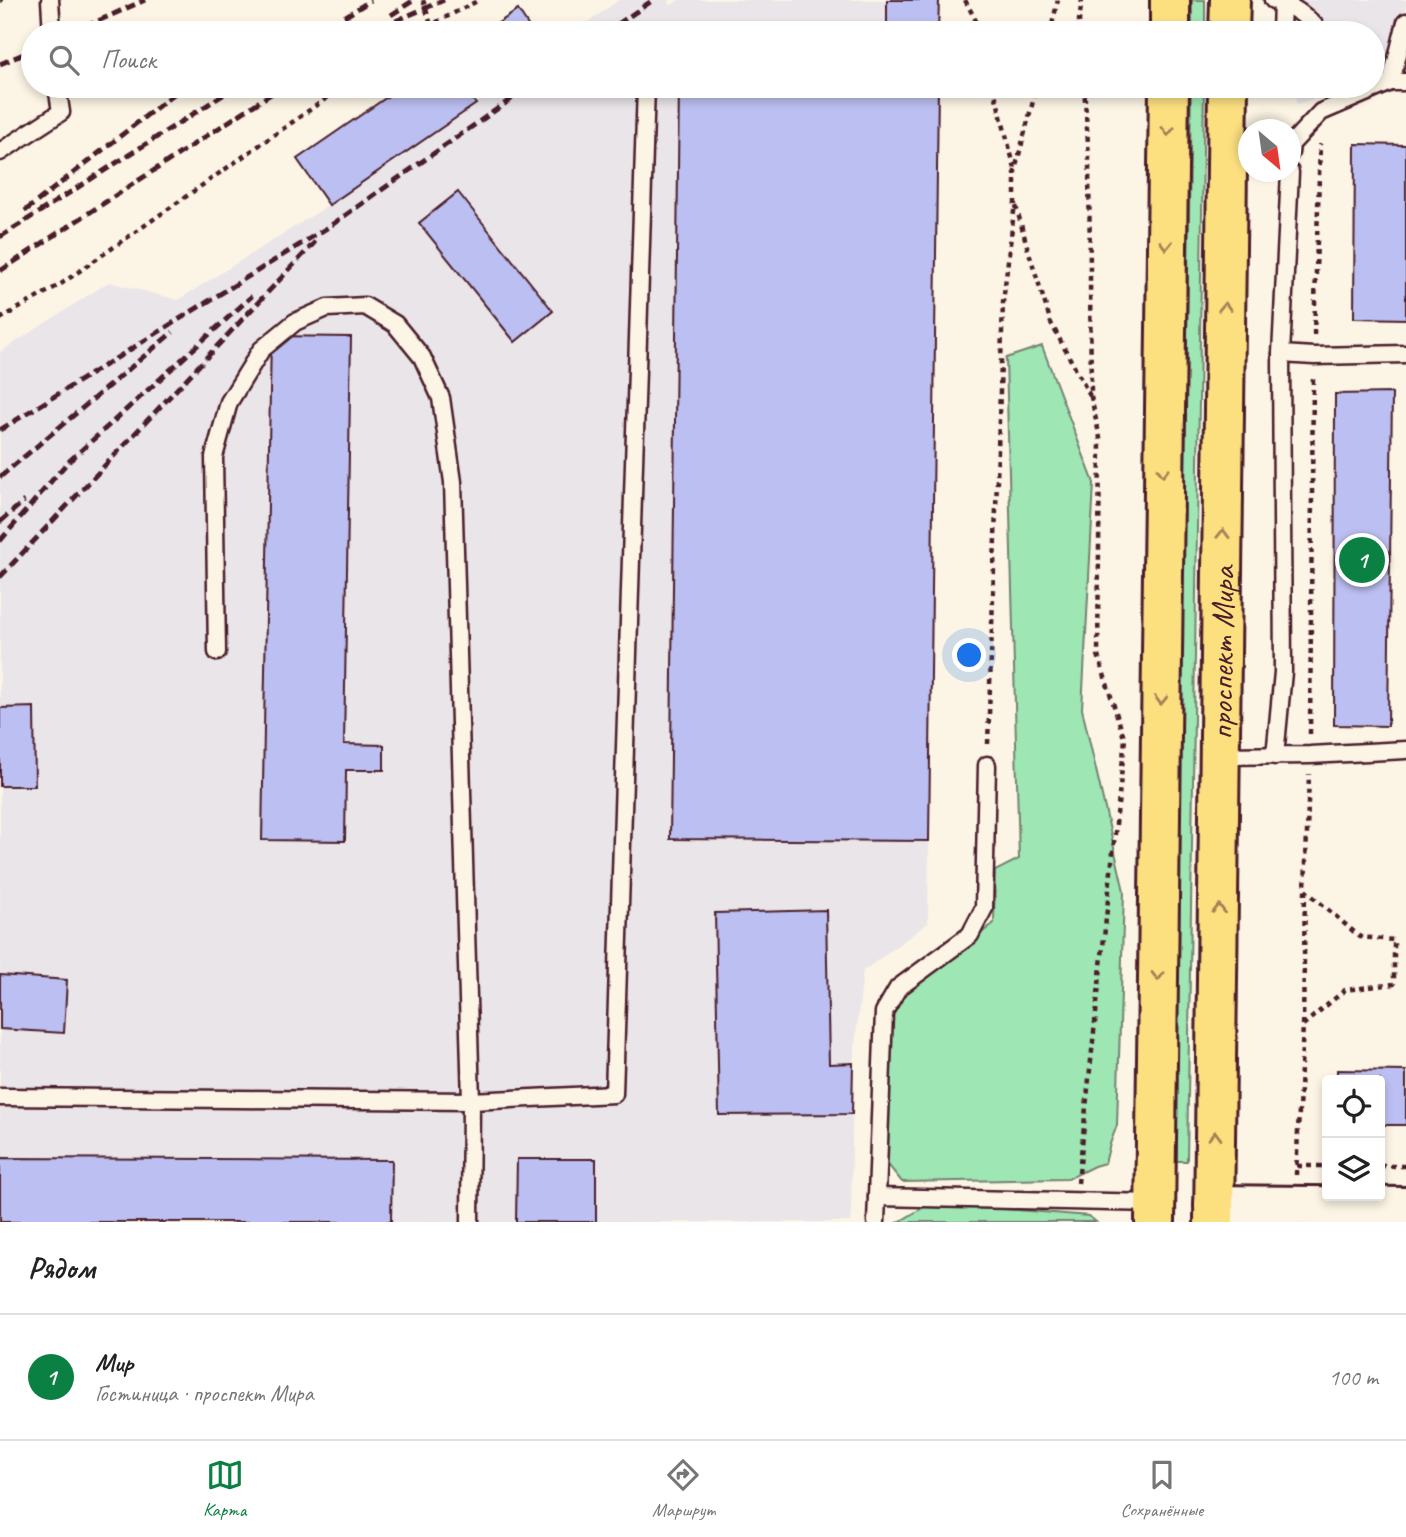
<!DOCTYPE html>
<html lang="ru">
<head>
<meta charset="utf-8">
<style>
	body { margin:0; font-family:Caveat,sans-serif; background:#f6f6f6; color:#222 }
	.controls { position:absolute; right:21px; bottom:21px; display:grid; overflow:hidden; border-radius:7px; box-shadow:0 4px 10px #0003 }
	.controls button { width:63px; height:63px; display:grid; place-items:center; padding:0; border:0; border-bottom:2px solid #e0e0e0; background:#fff; color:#222; font:35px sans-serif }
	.compass { position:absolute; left:1238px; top:119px; width:63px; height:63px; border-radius:50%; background:#fff; box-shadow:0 4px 10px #0003; rotate:151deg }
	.you { position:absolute; left:970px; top:656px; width:24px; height:24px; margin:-18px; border:5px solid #fff; border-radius:50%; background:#1a73e8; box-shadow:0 0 0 10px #1a73e833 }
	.badge { display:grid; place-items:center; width:46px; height:46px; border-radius:50%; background:#0b8043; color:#fff; font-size:23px; font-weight:700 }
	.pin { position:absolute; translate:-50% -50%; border:4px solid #fff; box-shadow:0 2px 7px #0006 }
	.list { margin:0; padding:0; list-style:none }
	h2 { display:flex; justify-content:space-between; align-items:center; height:91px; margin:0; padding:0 28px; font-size:30px }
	h2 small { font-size:23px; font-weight:400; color:#767676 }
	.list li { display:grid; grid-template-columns:46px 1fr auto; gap:21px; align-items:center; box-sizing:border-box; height:126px; padding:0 28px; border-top:2px solid #e0e0e0 }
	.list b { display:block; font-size:26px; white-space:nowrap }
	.list p { margin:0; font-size:23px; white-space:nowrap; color:#767676 }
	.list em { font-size:23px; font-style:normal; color:#767676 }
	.icon { flex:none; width:38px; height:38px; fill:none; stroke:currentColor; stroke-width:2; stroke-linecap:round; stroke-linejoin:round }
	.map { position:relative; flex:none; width:1406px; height:1222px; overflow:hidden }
	.search { position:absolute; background:#fff; box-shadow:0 4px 10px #0003; left:21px; right:21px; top:21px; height:77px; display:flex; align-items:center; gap:18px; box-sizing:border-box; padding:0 24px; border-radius:38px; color:#767676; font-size:26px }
	.sheet { height:217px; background:#fff }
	nav { display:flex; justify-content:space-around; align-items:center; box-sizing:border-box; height:98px; border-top:2px solid #e0e0e0; background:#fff; font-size:19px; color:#767676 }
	nav a { display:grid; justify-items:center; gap:4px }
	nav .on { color:#0b8043 }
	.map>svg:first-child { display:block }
	.built { fill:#e9e5e9 }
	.green { fill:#9ee6b3; stroke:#74826f; stroke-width:2 }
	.building { fill:#bcbff1; stroke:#4a1f2b; stroke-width:2 }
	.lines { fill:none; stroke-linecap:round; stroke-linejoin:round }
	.lane-casing { stroke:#4a1f2b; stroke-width:21 }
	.secondary-casing { stroke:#4a1f2b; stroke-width:44 }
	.primary-casing { stroke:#4a1f2b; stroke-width:44 }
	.path { stroke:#4a1f2b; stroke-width:4.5; stroke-dasharray:5 5; stroke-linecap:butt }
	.lane { stroke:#fcf5e5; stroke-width:16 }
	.secondary { stroke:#fcf5e5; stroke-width:38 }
	.primary { stroke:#fce080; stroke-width:38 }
	.rail { stroke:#4a1f2b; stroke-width:5; stroke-dasharray:10 5; stroke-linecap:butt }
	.oneway { stroke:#a38056 }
	.labels { text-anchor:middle; stroke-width:5; stroke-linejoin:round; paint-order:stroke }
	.street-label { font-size:33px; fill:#4a1f2b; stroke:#fcf5e5 }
</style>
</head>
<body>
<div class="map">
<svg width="1406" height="1222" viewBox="0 0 1406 1222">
	<rect width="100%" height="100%" fill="#fcf5e5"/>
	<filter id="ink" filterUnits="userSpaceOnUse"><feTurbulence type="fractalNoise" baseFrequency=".0143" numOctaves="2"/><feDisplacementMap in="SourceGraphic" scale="14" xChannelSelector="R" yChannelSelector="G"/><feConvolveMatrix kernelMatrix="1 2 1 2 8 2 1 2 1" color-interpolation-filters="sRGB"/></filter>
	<g filter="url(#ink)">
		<!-- built -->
		<g class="built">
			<path d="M 619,0 L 668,0 L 671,5 L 679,0 L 939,0 L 938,33 L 573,33 Z"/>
			<path d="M 1293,0 L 1406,0 L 1406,48 L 1385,51 L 1373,61 L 1373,33 L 1294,33 Z"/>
			<path d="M 502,86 L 938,86 L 928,923 L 863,971 L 853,1063 L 851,1222 L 0,1222 L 0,352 L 109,282 L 178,300 L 329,205 Z"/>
			<path d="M 1295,86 L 1342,86 L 1329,95 L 1296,104 Z"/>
		</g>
		<!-- green -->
		<g class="green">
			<rect x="1192" y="0" width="13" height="33"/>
			<path d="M 1191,86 L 1204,86 L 1187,1161 L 1174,1161 Z"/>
			<path d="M 1042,346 L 1094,483 L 1082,709 L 1124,891 L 1117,1125 L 1110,1144 L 1105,1163 L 1094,1166 L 1068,1179 L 902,1182 L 885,1161 L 892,1005 L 994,923 L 995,871 L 1019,859 L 1006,358 Z"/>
			<path d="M 931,1203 L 1089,1216 L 1096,1222 L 899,1222 Z"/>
		</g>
		<!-- building -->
		<g class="building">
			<path d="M 887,0 L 939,0 L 938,33 L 887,33 Z"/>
			<path d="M 518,10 L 533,33 L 483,33 Z"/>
			<path d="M 403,86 L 463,86 L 476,104 L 329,205 L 297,159 Z"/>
			<path d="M 679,86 L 938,86 L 929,841 L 670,839 Z"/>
			<path d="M 1355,144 L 1406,145 L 1406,319 L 1354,318 Z"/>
			<path d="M 458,192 L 553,311 L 515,342 L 419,223 Z"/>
			<path d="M 271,336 L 351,337 L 344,744 L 384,745 L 384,770 L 346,770 L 345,841 L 262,840 Z"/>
			<path d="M 1392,393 L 1388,726 L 1334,725 L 1335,394 Z"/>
			<path d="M 34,707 L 35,786 L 0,786 L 0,708 Z"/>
			<path d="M 826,910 L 829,1064 L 853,1063 L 852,1114 L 719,1115 L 715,913 Z"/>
			<path d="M 0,975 L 67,980 L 64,1033 L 0,1029 Z"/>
			<path d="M 1337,1070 L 1406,1071 L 1406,1125 L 1380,1125 L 1380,1080 L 1337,1080 Z"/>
			<path d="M 0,1158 L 392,1160 L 391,1222 L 0,1222 Z"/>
			<path d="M 517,1159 L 596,1159 L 596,1222 L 516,1222 Z"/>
		</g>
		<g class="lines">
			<!-- lane casing -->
			<g class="lane-casing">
				<g id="lane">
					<path d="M 50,0 L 52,33"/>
					<path d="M 1273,0 C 1292,5 1309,18 1321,33"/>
					<path d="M 1281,33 L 1282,0"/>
					<path d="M 1391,82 L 1406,22"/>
					<path d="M 0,152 L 61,112 L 57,86"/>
					<path d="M 1290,153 L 1291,144 L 1321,112 L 1391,82 L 1406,82"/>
					<path d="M 1281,354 L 1314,356 L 1406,354"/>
					<path d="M 1221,756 L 1310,755 L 1406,750"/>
					<path d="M 1275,756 L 1283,672 L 1281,354 L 1290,172"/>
					<path d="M 0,1097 L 471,1101 L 453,482 L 441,398 L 422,357 L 395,324 L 365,306 L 327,308 L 295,322 L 261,350 L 229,402 L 214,457 L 217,652"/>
					<path d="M 877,1197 L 1155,1203"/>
					<path d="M 470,1222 L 471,1101 L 614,1094 L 646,86"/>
					<path d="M 876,1222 L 884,1012 L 898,988 L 970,935 L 984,908 L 987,765"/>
				</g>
			</g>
			<!-- secondary casing -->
			<g class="secondary-casing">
				<path id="secondary" d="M 1214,1205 L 1406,1207"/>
			</g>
			<!-- primary casing -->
			<g class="primary-casing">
				<g id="primary">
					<path d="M 1170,33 L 1170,0"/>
					<path d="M 1229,33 L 1230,0"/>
					<path d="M 1155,1222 L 1169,86"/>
					<path id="s1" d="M 1214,1222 L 1228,86"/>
				</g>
			</g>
			<!-- path -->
			<g class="path">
				<path d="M 423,0 L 431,25"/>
				<path d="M 965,0 L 975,19 L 979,33"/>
				<path d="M 419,33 L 431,25 L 479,0"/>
				<path d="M 1050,33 L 1058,0"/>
				<path d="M 1080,33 L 1079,20 L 1082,0"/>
				<path d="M 993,86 L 1015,169"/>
				<path d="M 1084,86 L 1089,157 L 1091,397 L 1100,438 L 1098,655 L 1125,741"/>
				<path d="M 1016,206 L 1027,246 L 1051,323 L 1090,396"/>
				<path d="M 0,319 L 61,284 L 344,86"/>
				<path d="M 1314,335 L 1320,144"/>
				<path d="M 1310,734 L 1313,375"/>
				<path d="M 988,744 L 1003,302 L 1015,203 L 1015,170 L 1037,86"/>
				<path d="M 1303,1025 L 1305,891"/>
				<path d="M 1297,1166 L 1327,1166"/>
				<path d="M 1380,1166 L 1406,1166"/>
				<path d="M 1296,1175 L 1303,1025 L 1345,990 L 1394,984 L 1394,940 L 1360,937 L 1305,890 L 1309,774"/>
				<path d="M 1078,1183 L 1125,739"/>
			</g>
			<!-- lane -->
			<use href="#lane" class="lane"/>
			<!-- secondary -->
			<use href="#secondary" class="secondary"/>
			<!-- primary -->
			<use href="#primary" class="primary"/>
			<!-- rail -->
			<g class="rail">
				<path d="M 0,0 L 3,0"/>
				<path d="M 391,15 L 414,0"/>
				<path d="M 71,33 L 145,0"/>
				<path d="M 319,33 L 371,0"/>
				<path d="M 368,33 L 444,0"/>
				<path d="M 605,33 L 653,0"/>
				<path d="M 0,64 L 33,50"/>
				<path d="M 25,211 L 184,86"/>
				<path d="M 0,237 L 237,86"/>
				<path d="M 0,271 L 283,86"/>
				<path d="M 0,430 L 330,226 L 530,86"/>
				<path d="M 0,477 L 173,332"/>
				<path d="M 0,522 L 24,501"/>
				<path d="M 0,541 L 66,464 L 252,296"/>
				<path d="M 0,577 L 316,241"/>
			</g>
		</g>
		<!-- one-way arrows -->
		<defs><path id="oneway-chevron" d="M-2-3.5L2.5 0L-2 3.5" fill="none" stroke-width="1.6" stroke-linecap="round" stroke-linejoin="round" transform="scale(1.75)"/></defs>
		<g class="oneway">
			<use href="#oneway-chevron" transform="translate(1168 131) rotate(91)"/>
			<use href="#oneway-chevron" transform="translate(1166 245) rotate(91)"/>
			<use href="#oneway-chevron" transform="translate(1225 307) rotate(-89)"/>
			<use href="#oneway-chevron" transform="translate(1163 472) rotate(91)"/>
			<use href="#oneway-chevron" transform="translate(1223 534) rotate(-89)"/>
			<use href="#oneway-chevron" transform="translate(1161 700) rotate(91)"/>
			<use href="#oneway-chevron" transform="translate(1219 909) rotate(-89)"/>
			<use href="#oneway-chevron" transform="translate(1158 976) rotate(91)"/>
			<use href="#oneway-chevron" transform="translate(1215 1136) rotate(-89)"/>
		</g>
	</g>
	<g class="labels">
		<!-- street labels -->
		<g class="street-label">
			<text dy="12" stroke="none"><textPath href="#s1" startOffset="569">проспект Мира</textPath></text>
		</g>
	</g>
</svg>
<div class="controls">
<button><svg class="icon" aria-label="locate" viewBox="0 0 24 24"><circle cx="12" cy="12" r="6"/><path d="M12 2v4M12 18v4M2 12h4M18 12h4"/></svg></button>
<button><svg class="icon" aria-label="layers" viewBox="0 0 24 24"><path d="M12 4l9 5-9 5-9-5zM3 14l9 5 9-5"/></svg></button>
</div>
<svg class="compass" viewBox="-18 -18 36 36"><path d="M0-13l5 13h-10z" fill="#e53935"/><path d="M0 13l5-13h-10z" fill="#767676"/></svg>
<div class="you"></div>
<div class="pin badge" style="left:1362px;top:560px">1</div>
<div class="search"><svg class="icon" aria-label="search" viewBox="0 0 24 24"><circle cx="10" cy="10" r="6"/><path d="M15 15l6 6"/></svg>Поиск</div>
</div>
<section class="sheet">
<h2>Рядом<small></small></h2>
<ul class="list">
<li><span class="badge">1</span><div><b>Мир</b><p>Гостиница · проспект Мира</p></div><em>100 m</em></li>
</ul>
</section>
<nav>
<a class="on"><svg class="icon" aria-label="map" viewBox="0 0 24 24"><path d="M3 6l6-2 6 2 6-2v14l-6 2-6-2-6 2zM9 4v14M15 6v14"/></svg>Карта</a>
<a><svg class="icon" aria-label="directions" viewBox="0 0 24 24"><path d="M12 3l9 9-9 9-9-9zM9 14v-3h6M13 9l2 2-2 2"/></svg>Маршрут</a>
<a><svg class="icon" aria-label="saved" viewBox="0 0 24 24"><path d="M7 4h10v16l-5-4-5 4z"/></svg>Сохранённые</a>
</nav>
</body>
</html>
